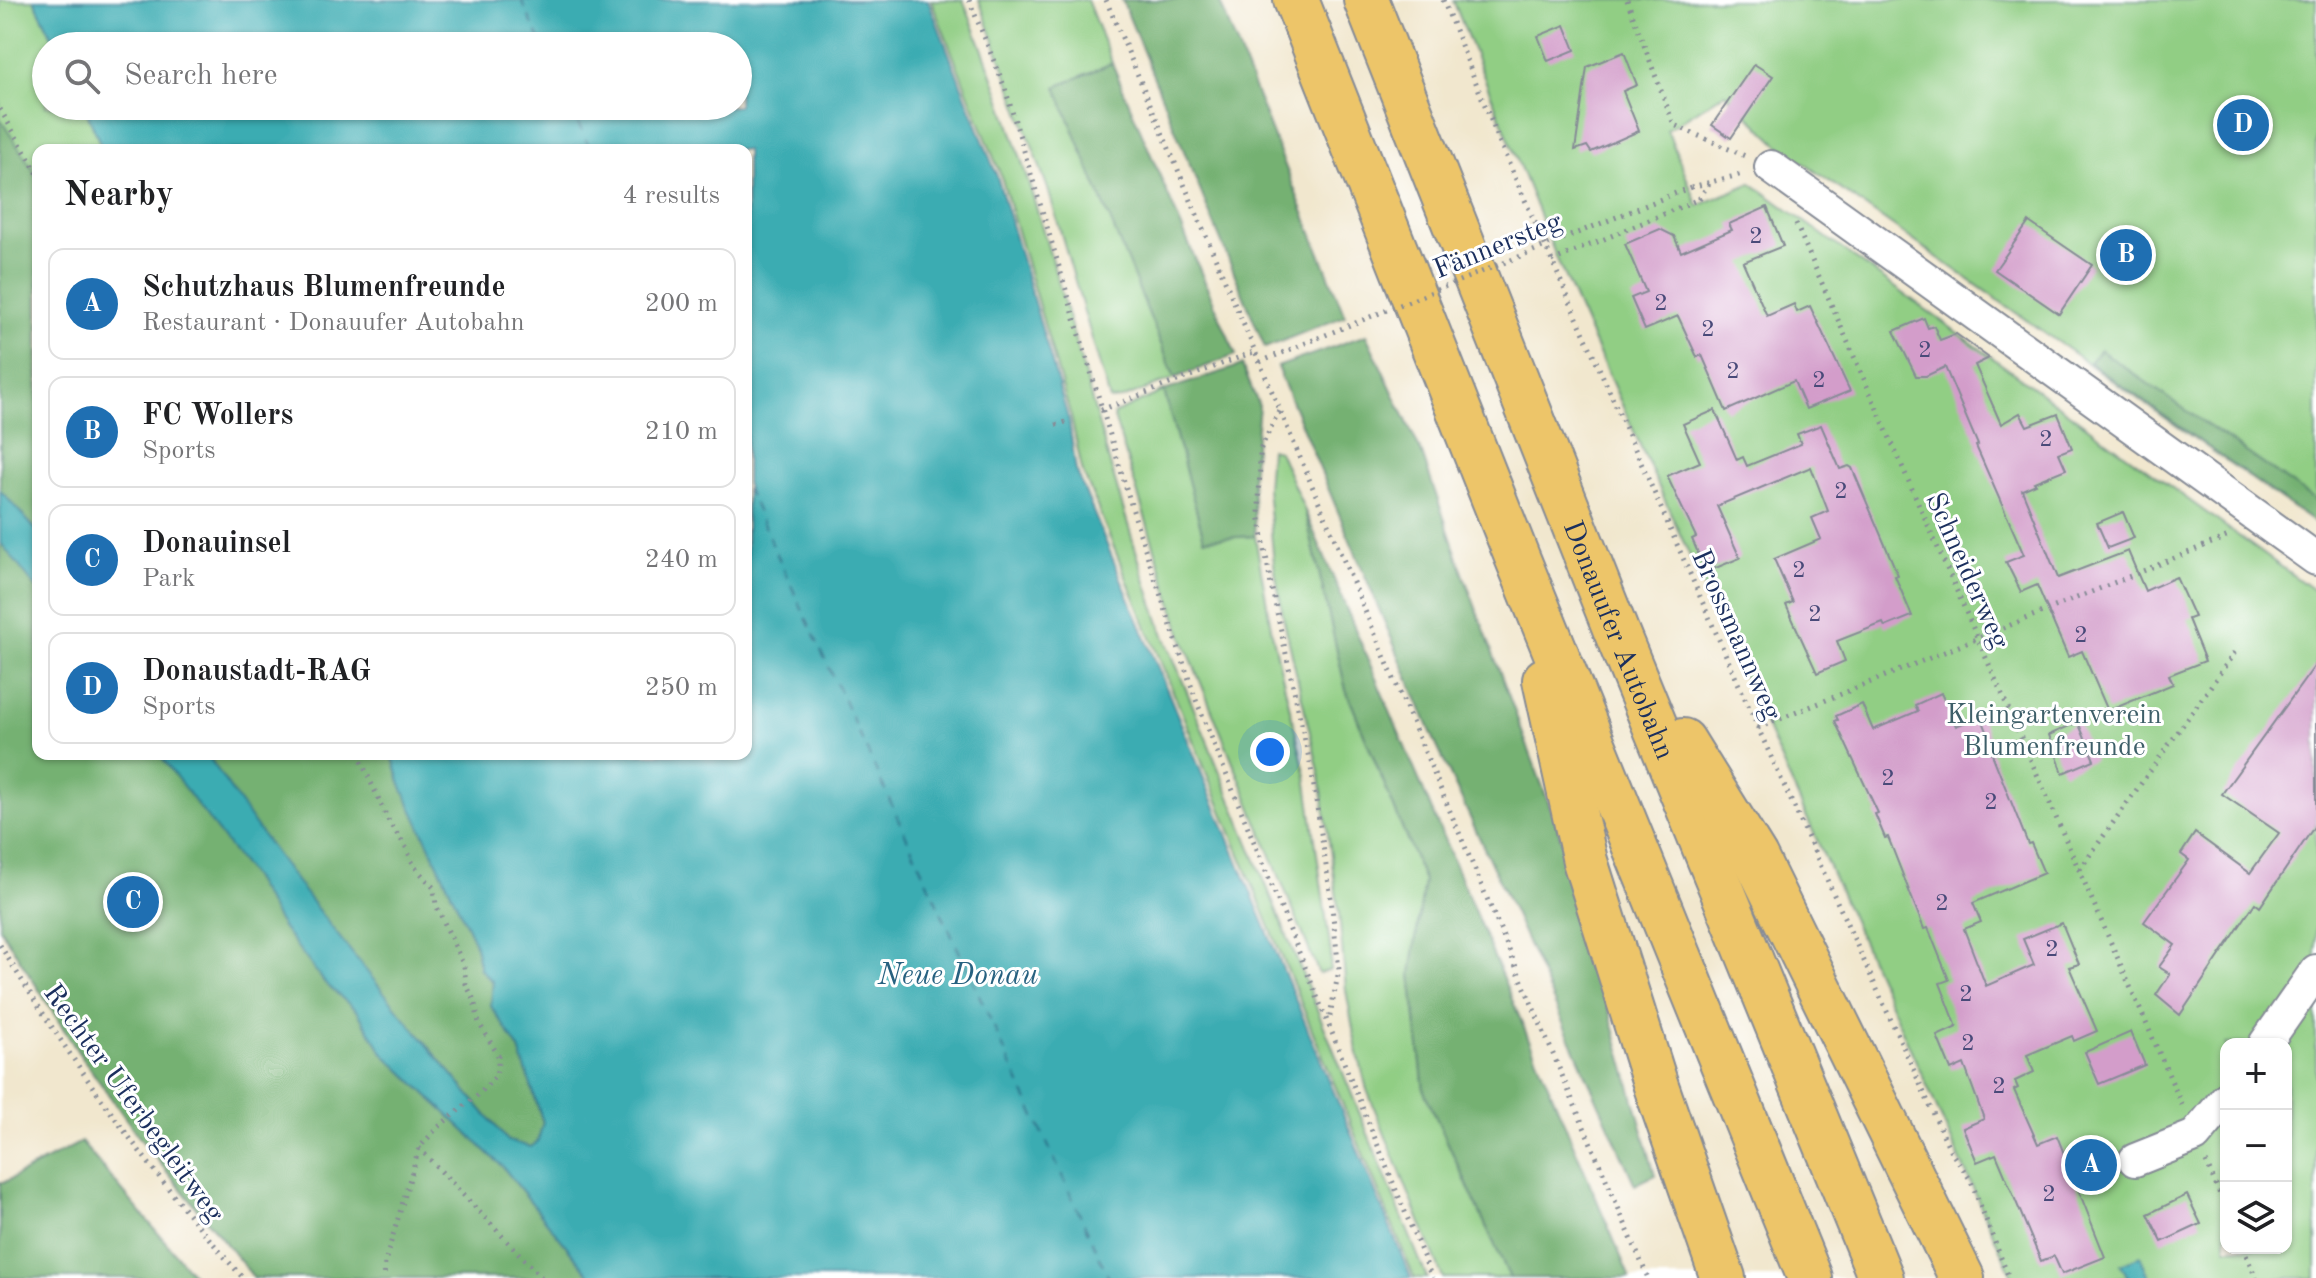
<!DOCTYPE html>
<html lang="en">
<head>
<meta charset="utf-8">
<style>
	body { margin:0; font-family:"Old Standard TT",serif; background:#f6f6f6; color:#202124 }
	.controls { position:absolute; right:24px; bottom:24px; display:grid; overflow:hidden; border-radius:16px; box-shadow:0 2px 6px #0004 }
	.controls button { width:72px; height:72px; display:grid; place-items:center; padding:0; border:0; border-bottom:2px solid #e0e0e0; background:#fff; color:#202124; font:40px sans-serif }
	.you { position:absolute; left:1270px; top:752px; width:28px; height:28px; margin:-20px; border:6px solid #fff; border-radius:50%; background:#1a73e8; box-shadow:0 0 0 12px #1a73e833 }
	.badge { display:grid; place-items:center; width:52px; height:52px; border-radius:50%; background:#1f6fb2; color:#fff; font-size:26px; font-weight:700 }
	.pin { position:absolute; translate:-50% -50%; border:4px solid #fff; box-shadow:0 2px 8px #0006 }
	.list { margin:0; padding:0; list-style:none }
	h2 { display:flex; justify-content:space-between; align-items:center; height:104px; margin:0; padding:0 32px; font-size:34px }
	h2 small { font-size:26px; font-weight:400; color:#757577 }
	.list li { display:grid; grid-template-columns:52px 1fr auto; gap:24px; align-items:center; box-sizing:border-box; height:112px; margin:0 16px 16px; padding:0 16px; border:2px solid #e0e0e0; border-radius:16px }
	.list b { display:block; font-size:30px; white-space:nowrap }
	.list p { margin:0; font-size:26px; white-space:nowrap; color:#757577 }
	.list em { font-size:26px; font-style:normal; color:#757577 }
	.icon { flex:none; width:44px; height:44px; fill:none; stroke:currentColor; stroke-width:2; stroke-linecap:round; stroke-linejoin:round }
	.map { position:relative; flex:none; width:2316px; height:1278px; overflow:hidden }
	.search { position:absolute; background:#fff; box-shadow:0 2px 6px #0004; left:32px; top:32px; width:720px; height:88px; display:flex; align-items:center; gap:20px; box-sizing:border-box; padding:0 28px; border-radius:44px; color:#757577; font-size:30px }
	.panel { position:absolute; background:#fff; box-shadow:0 2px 6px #0004; left:32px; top:144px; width:720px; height:616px; border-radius:16px }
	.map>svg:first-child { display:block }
	.green { fill:#91ce84; stroke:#567e71; stroke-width:2; fill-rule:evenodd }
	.forest { fill:#74b172; stroke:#487068; stroke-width:2 }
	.water { fill:#3aacb2; stroke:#2a6e88; stroke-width:2 }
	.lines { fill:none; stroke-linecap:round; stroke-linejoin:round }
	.ferry { stroke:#276180; stroke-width:2; stroke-dasharray:10 8; stroke-linecap:butt }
	.building { fill:#d39dca }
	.minor-casing { stroke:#868b96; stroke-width:36 }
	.highway-casing { stroke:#868b96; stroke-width:48 }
	.path { stroke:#868b96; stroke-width:5; stroke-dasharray:2 6; stroke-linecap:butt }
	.minor { stroke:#fff; stroke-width:32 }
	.highway { stroke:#edc569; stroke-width:44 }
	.path-bridge { stroke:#868b96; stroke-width:5; stroke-dasharray:2 6; stroke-linecap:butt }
	.labels { text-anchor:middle; stroke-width:6; stroke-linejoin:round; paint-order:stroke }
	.number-label { font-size:24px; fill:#494a79 }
	.street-label { font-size:28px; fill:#1b2f5e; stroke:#fff }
	.park-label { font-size:28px; fill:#3e5f69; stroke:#fff }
	.water-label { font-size:30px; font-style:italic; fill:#276180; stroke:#fff }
</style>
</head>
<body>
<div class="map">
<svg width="2316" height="1278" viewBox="0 0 2316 1278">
	<rect width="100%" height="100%" fill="#fff"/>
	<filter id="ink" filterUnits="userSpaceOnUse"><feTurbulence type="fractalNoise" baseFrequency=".0125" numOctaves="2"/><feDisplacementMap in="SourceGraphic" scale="16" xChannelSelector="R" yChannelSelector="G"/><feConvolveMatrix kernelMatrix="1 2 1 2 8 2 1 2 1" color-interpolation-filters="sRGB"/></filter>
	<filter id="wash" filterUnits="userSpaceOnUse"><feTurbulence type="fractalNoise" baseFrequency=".006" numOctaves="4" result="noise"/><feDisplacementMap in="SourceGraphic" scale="32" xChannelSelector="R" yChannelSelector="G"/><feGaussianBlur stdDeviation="1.8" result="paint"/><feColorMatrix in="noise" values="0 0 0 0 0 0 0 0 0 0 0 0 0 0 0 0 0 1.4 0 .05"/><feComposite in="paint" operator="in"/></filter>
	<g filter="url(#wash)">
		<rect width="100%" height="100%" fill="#f1e7ce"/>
		<!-- green -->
		<g class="green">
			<path d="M 0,0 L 34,0 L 57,46 L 46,46 L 46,106 L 84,106 L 103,150 L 38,150 L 38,532 L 0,490 Z"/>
			<path d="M 931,0 L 963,0 C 1049,207 1091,428 1165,638 L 1427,1278 L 1414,1278 L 1082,470 L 1071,417 L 1001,176 Z"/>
			<path d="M 979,0 L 1087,0 L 1112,63 L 1057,87 L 1175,378 L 1122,399 L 1110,400 L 1048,189 Z"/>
			<path d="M 1453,0 L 2316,0 L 2316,524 L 1782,148 L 1725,93 L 1667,130 L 1698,206 L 1751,183 L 2316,592 L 2316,1278 L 2013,1278 L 1559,264 ZM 2226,1044 L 2286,1044 L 2286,1248 L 2226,1248 Z"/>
			<path d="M 1164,391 L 1204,538 L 1255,536 L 1272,633 L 1306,776 L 1331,953 L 1330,970 L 1319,974 L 1183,639 L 1113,414 Z"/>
			<path d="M 1270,449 L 1279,451 L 1305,511 L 1346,690 L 1424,881 L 1411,974 L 1424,1091 L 1510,1278 L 1443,1278 L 1367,1090 L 1356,1045 L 1346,990 L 1339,913 L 1320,776 L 1283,616 L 1274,564 L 1267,488 Z"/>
		</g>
		<!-- forest -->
		<g class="forest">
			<path d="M 1122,0 L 1219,0 L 1345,316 L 1265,348 Z"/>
			<path d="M 1112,63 L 1236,355 L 1175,378 L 1056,87 Z"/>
			<path d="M 0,119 L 38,177 L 38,532 L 0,490 Z"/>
			<path d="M 1366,335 L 1422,454 L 1463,573 L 1558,828 L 1655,1175 L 1635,1185 L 1516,917 L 1436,744 L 1277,367 Z"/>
			<path d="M 2100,350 L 2316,501 L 2316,524 L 2089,362 Z"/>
			<path d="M 1242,365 L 1259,406 L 1252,478 L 1255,536 L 1204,539 L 1164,391 Z"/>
			<path d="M 1305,511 L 1630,1278 L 1510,1278 L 1424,1091 L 1411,974 L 1424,881 L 1346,690 Z"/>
			<path d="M 0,542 L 38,590 L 38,754 L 159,754 L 252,877 L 282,927 L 325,983 L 357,1011 L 384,1054 L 503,1167 L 592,1278 L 254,1278 L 141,1140 L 78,1052 L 0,928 Z"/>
			<path d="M 207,754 L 392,754 L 401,785 L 474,941 L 480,969 L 493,982 L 491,1006 L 519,1049 L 543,1123 L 538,1141 L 531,1147 L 508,1141 L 332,931 L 271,850 Z"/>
			<path d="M 81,1142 L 196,1278 L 0,1278 L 0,1182 L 5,1182 Z"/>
		</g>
		<!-- water -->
		<g class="water">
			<path d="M 34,0 L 928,0 L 997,176 L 1069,421 L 1076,470 L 1411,1278 L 592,1278 L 503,1167 L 384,1054 L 357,1011 L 325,983 L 282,927 L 252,877 L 159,754 L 207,754 C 296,892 402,1015 508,1141 L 531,1147 L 538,1141 L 543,1122 L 519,1049 L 491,1006 L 493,982 L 480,969 L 474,941 L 401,785 L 392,754 L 746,754 L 746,150 L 103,150 L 84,106 L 738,106 L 738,46 L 57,46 Z"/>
			<path d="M 0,490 L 38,532 L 38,590 L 0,542 Z"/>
			<path d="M 2140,1256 L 2150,1278 L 2128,1278 L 2121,1264 Z"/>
		</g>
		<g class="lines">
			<!-- ferry -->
			<g class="ferry">
				<path d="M 521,0 L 543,46"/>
				<path d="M 570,106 L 591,150"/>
				<path d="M 746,487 L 1109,1278"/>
			</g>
		</g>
		<g id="blocks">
			<!-- building -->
			<g class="building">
				<path d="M 1565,25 L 1575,50 L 1548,61 L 1538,36 Z"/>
				<path d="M 1624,52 L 1637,85 L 1623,91 L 1639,131 L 1591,152 L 1587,146 L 1575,150 L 1587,67 Z"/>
				<path d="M 1754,64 L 1773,76 L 1731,138 L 1712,125 Z"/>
				<path d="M 1767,207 L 1783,246 L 1743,262 L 1767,316 L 1794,304 L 1797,312 L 1810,306 L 1850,391 L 1806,409 L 1794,381 L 1726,411 L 1702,355 L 1697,357 L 1678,316 L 1645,330 L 1631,298 L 1646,292 L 1625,244 L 1660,229 L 1674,236 L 1681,252 L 1732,230 L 1729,224 Z"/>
				<path d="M 2029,222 L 2092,265 L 2059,314 L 1995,270 Z"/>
				<path d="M 1924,318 L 1928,328 L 1934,326 L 1940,340 L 1956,334 L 1989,358 L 1975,365 L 2001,424 L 2020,413 L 2027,426 L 2058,414 L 2072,448 L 2059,453 L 2066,469 L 2034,482 L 2036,484 L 2022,490 L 2058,578 L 2128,551 L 2145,591 L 2176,577 L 2194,617 L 2188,619 L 2205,661 L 2169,675 L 2173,684 L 2108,711 L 2082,651 L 2068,657 L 2037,585 L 2021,592 L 2006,562 L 2024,555 L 1976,446 L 1978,445 L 1945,367 L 1926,376 L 1916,376 L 1894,331 Z"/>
				<path d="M 1715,410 L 1737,460 L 1743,457 L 1747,466 L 1801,444 L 1797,434 L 1821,425 L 1840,469 L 1849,466 L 1852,468 L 1898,575 L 1895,576 L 1912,616 L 1885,627 L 1883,623 L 1837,641 L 1845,661 L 1817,673 L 1786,605 L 1793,602 L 1774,559 L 1821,539 L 1812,518 L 1828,511 L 1811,467 L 1717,506 L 1740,558 L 1706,572 L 1692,539 L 1696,537 L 1667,476 L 1700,462 L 1683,424 Z"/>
				<path d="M 2123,512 L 2134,538 L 2108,548 L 2097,523 Z"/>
				<path d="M 2316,664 L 2316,824 L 2260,907 L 2255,903 L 2180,1015 L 2156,995 L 2170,974 L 2159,967 L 2175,945 L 2144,922 L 2189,860 L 2181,854 L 2195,833 L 2250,873 L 2279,833 L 2222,794 Z"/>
				<path d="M 1941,693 L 1956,726 L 1981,716 L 1992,744 L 1988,744 L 2028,844 L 2031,843 L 2044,873 L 1973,903 L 1981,922 L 1964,929 L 1986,986 L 2034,965 L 2023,939 L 2062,923 L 2079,964 L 2069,967 L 2097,1031 L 2074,1041 L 2072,1036 L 2027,1055 L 2034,1072 L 2015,1081 L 2018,1088 L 2014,1090 L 2038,1144 L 2057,1136 L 2105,1257 L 2062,1274 L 2054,1256 L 2041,1261 L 1996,1154 L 1977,1162 L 1963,1128 L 1984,1119 L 1964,1064 L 1951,1070 L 1937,1036 L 1957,1027 L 1940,983 L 1949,980 L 1928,928 L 1924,929 L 1888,837 L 1885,838 L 1875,814 L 1878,813 L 1835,721 L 1838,720 L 1836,716 L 1862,704 L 1873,730 L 1918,711 L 1915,705 Z"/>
				<path d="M 2078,722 L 2094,760 L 2063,773 L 2049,735 Z"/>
				<path d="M 2131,1032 L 2145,1065 L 2099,1084 L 2085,1052 Z"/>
				<path d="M 2187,1195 L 2201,1224 L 2162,1242 L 2148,1214 Z"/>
			</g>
		</g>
	</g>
	<g filter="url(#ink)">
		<use href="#blocks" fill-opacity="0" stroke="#868b96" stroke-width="2"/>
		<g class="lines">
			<!-- minor casing -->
			<g class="minor-casing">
				<g id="minor">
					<path d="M 1771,167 L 2316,559"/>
					<path d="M 2265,1044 L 2316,971"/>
					<path d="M 2135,1160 L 2195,1136 L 2226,1099"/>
				</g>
			</g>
			<!-- highway casing -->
			<g class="highway-casing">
				<g id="highway">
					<path d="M 1296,0 L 1517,557 L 1810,1278"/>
					<path id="s1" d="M 1366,0 L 1616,631 L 1881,1278"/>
					<path d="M 1545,680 L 1585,861 L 1656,1086 L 1723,1278"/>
					<path d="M 1683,741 L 1755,857 L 1962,1278"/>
				</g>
			</g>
			<!-- path -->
			<g class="path">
				<path d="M 969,0 L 1005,88 L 1140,534 L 1196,700 L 1432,1278"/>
				<path d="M 1106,0 L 1648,1278"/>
				<path d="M 1443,0 L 1502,148 L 1552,261 L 1758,728 L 1951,1152 L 1970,1179 L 2009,1278"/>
				<path d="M 1627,0 L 1674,125 L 1745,156"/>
				<path d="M 0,109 L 38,174"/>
				<path d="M 1691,187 L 1743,174"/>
				<path d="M 1796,224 L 2182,1105"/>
				<path d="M 1552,261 L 1699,199 L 1710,182"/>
				<path d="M 1260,362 L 1318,338"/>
				<path d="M 1101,410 L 1256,351"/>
				<path d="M 1279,411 L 1260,450 L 1259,514 L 1271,585 L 1311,768 L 1331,898 L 1339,970 L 1329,1020"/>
				<path d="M 1056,425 L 1069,421"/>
				<path d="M 1758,728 L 2231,535"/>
				<path d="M 358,754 L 390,824 L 405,845 L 414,866 L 434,888 L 436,905 L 464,966 L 466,984 L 474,1000 L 479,1023 L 498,1055 L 498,1068 L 495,1077 L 480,1093 L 437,1128 L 419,1148 L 385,1262 L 384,1278"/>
				<path d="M 2080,869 L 2235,652"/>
				<path d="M 0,945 C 72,1063 152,1175 243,1278"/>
				<path d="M 419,1148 L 542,1278"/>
				<path d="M 2206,1162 L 2226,1208"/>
				<path d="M 2243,1248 L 2256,1278"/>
			</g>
			<!-- minor -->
			<use href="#minor" class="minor"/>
			<!-- highway -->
			<use href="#highway" class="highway"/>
			<!-- path-bridge -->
			<path class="path-bridge" d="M 1318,338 L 1691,187"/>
		</g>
	</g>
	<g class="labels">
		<!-- number labels -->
		<g class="number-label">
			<text x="1756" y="243">2</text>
			<text x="1661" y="310">2</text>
			<text x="1708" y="336">2</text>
			<text x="1925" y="357">2</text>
			<text x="1733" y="378">2</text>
			<text x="1819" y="387">2</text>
			<text x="2046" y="446">2</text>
			<text x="1841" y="498">2</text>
			<text x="1799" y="577">2</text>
			<text x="1815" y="621">2</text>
			<text x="2081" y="642">2</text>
			<text x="1888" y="785">2</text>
			<text x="1991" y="809">2</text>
			<text x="1942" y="910">2</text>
			<text x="2052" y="956">2</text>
			<text x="1966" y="1001">2</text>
			<text x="1968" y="1050">2</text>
			<text x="1999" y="1093">2</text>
			<text x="2049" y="1201">2</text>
		</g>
		<!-- street labels -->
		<g class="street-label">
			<text transform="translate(1497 244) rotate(-22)" y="10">Fännersteg</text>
			<text transform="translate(1969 570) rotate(66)" y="10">Schneiderweg</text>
			<text transform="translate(1738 634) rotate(66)" y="10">Brossmannweg</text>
			<text dy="10" stroke="none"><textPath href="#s1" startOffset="688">Donauufer Autobahn</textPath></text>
			<text transform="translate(135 1102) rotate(54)" y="10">Rechter Uferbegleitweg</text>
		</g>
		<!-- park labels -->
		<g class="park-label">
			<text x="2054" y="723">Kleingartenverein<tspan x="2054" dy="32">Blumenfreunde</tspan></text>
		</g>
		<!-- water labels -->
		<g class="water-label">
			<text x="958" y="984">Neue Donau</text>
		</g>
	</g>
</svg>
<div class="controls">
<button>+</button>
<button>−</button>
<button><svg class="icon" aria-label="layers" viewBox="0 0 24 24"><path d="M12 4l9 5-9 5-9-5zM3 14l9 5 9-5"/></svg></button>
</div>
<div class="you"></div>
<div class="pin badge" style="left:2091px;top:1165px">A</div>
<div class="pin badge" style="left:2126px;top:255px">B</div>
<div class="pin badge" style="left:133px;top:902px">C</div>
<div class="pin badge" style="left:2243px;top:125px">D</div>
<div class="search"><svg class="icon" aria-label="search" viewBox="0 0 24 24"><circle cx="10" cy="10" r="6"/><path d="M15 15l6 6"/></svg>Search here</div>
<section class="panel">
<h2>Nearby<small>4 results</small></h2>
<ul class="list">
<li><span class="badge">A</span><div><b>Schutzhaus Blumenfreunde</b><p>Restaurant · Donauufer Autobahn</p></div><em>200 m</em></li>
<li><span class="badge">B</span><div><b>FC Wollers</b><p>Sports</p></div><em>210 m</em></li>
<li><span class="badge">C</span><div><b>Donauinsel</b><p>Park</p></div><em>240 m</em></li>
<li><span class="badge">D</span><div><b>Donaustadt-RAG</b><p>Sports</p></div><em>250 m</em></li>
</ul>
</section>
</div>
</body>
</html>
